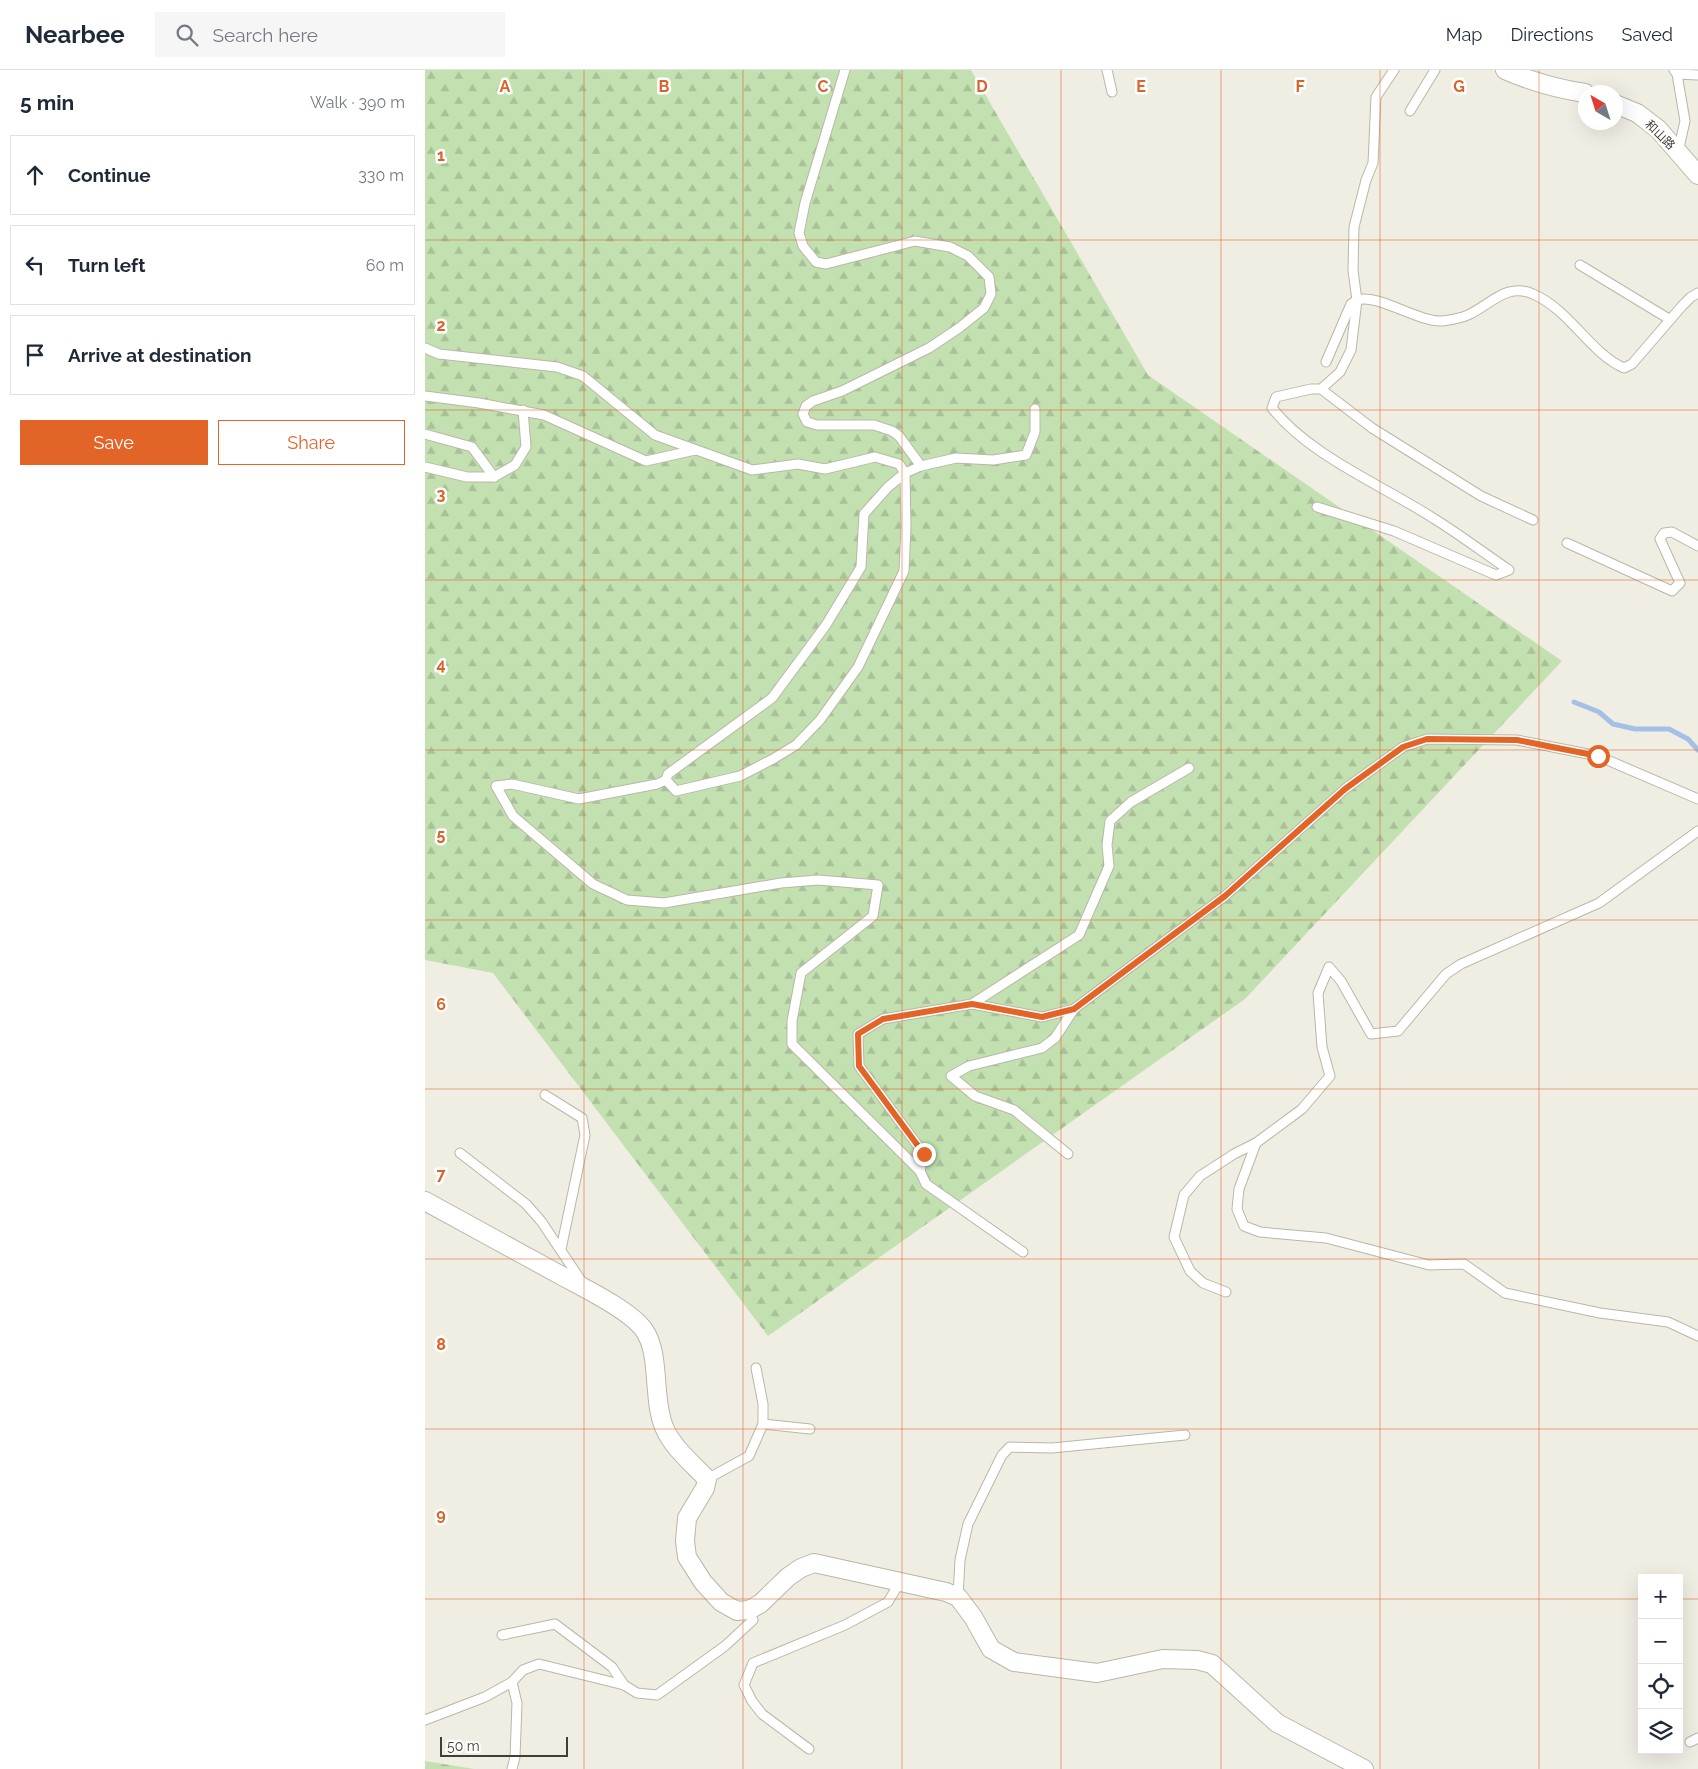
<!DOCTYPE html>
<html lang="en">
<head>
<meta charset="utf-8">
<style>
	body { margin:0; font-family:Raleway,"Noto Sans TC",sans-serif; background:#f6f6f7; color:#1f2937 }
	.controls { position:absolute; right:15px; bottom:15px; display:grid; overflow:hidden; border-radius:0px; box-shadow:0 5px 20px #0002 }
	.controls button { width:45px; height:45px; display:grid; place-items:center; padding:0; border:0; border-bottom:1px solid #e0e1e3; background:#fff; color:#1f2937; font:25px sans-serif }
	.compass { position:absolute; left:1153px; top:15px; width:45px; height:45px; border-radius:50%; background:#fff; box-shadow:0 5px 20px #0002; rotate:321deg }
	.scale { position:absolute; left:15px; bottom:12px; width:128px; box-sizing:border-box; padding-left:5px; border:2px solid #413e34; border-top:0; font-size:14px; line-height:18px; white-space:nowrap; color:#413e34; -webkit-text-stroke:4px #fff; paint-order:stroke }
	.stop { position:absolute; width:15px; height:15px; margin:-11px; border:4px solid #e36427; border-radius:50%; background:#fff }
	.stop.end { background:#e36427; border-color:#fff; box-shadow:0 1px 5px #0008 }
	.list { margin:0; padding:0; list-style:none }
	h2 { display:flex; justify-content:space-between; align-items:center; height:65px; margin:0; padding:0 20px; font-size:21px }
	h2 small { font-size:16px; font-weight:400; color:#747a83 }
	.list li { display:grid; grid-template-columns:32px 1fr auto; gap:15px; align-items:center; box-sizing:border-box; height:80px; margin:0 10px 10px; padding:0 10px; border:1px solid #e0e1e3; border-radius:0px }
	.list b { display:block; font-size:19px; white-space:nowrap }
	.list em { font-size:16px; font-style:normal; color:#747a83 }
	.actions { display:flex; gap:10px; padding:15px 20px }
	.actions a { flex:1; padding:11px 0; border:1px solid #e36427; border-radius:0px; text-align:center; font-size:18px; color:#e36427 }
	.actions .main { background:#e36427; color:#fff }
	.icon { flex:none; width:28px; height:28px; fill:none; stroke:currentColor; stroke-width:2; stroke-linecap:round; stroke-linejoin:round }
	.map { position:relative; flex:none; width:1273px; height:1699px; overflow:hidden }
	header { display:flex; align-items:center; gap:30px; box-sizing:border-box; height:70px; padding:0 25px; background:#fff; border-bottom:1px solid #e0e1e3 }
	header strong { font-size:24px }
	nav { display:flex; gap:28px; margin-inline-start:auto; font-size:18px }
	.search { width:350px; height:45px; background:#f6f6f7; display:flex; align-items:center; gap:12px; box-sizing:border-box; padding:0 18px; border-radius:0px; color:#747a83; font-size:19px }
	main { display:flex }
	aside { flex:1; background:#fff }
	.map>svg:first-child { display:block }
	.forest { fill:url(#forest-firs) }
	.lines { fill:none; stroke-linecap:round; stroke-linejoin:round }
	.stream { stroke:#a5c0e7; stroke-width:5 }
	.lane-casing { stroke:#bab7a7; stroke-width:11 }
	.street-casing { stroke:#bab7a7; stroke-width:20 }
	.lane { stroke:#fff; stroke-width:9 }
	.street { stroke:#fff; stroke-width:18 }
	.route { stroke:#e36427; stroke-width:6 }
	.grid { fill:none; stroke:#db6228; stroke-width:1; stroke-opacity:0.55 }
	.labels { text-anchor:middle; stroke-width:5; stroke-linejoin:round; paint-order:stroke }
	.street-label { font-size:12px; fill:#413e34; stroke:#fff }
	.grid-label { font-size:16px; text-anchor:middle; font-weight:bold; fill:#db6228; stroke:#fff; stroke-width:5; stroke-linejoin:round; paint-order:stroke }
</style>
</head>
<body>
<header>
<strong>Nearbee</strong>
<div class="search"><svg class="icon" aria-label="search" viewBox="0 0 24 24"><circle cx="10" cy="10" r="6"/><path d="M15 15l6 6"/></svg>Search here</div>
<nav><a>Map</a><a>Directions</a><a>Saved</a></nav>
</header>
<main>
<aside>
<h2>5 min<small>Walk · 390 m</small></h2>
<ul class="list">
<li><svg class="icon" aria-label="ahead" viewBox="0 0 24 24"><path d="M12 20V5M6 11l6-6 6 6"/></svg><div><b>Continue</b></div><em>330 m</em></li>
<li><svg class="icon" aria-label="left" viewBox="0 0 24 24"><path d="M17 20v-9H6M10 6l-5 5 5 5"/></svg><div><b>Turn left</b></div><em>60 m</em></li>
<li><svg class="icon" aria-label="arrive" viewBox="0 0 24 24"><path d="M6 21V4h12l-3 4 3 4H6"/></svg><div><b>Arrive at destination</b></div></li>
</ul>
<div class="actions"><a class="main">Save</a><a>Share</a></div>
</aside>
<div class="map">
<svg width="1273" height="1699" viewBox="0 0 1273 1699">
	<defs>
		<pattern id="forest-firs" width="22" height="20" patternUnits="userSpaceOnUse" patternTransform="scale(1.25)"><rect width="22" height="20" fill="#c2e0b0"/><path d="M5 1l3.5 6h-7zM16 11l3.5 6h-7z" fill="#a8c198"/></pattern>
	</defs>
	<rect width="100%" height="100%" fill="#f0eee3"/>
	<!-- forest -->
	<g class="forest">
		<path d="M 0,0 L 546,0 L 723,305 L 1137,591 L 820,929 L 343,1266 L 68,903 L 0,890 Z"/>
		<path d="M 0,1691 L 49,1699 L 0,1699 Z"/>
	</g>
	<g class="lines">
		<!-- stream -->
		<path class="stream" d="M 1149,632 L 1174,642 L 1188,654 L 1210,659 L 1244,659 L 1263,669 L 1273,680"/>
		<!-- lane casing -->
		<g class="lane-casing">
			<g id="lane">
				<path d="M 420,0 L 380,133 L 374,163 L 378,176 L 391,192 L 401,194 L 490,171 L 525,177 L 543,186 L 564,207 L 566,224 L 559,238 L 534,258 L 504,278 L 417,321 L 388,331 L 381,336 L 378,344 L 382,352 L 392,355 L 449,355 L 467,361 L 474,366 L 496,396"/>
				<path d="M 682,0 L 687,22"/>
				<path d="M 1249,0 L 1252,4 L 1260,51 L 1253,82"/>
				<path d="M 1252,4 L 1273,5"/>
				<path d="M 985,41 L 1010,0"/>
				<path d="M 1155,195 L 1244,249"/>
				<path d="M 0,278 L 14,284 L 132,297 L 158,306 L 230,365 L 327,400 L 373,394 L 400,399 L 450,387 L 474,394 L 480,403 L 481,457 L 479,501 L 433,597 L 395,650 L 371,675 L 348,689 L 315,706 L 251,721 L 241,710 L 232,714 L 154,729 L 87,714 L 71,716 L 88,746 L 168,814 L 202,830 L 239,833 L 356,813 L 393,810 L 453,815 L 448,846 L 376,903 L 367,951 L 367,974 L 495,1101 L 499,1084 L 434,996 L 433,964 L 458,949 L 547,934 L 617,947 L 649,939 L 630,968 L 617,978 L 544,996 L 526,1006 L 550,1026 L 589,1040 L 643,1084"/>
				<path d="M 901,292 L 926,234 C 928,233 930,231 932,230 C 952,223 992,252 1017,251 C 1026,250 1034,249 1043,245 C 1065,235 1082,212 1108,224 C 1145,240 1165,283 1199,298 L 1207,294 L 1257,236 L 1266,227 L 1273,223"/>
				<path d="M 896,319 L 947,358 L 1056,426 L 1108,450"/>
				<path d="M 0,326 L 54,333 L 119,345 L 221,391 L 270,380"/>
				<path d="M 0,364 L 47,377 L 69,407 L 42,407 L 0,397"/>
				<path d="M 69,407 L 90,395 L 101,377 L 98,340"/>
				<path d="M 892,437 L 969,461 L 1071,505 L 1084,500 C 1059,483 1034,464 1008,448 C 957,415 885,386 847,338 L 851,327 L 886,319 L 896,319 L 915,302 L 926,280 L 932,230 L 928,201 L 929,157 L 941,110 L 948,93 L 951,27 L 969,0"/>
				<path d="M 1142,473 L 1247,521 L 1255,513 L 1235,469 L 1239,463 L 1247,462 L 1273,476"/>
				<path d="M 241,710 L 243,704 L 347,628 L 401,555 L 436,497 L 439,444 L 463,417 L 480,403 L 496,396 L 531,388 L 568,390 L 601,385 L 610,362 L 610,339"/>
				<path d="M 1273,761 L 1174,833 L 1036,894 L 1021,904 L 973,961 L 946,964 L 916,911 L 904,897 L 893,923 L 897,977 L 905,1006 L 877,1039 L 831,1073 L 814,1119 L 812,1139 L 819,1156 L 835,1162 L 901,1168 L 1004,1195 L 1039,1194 L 1080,1223 L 1175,1243 L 1243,1252 L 1273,1266"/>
				<path d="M 547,934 L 654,865 L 684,796 L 682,775 L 685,751 L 706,732 L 764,698"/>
				<path d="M 649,939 L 800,826 L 920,719 L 978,677 L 1002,669 L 1092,670 L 1173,686 L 1273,729"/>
				<path d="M 120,1025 L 157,1048 L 160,1065 L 136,1179"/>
				<path d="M 35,1083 L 101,1134 L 116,1151 L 157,1212"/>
				<path d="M 495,1101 L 501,1114 L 598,1182"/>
				<path d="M 801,1222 L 778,1213 L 765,1201 L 749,1167 L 759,1125 L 775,1106 L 809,1084 L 831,1073"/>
				<path d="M 338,1354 L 385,1359"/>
				<path d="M 282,1409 L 324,1386 L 338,1354 L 338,1334 L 331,1298"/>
				<path d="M 533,1527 L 535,1490 L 543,1454 L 577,1385 L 585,1377 L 627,1378 L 760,1365"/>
				<path d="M 77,1565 L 130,1554 L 187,1597 L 199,1615"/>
				<path d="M 87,1612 L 92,1633 L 90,1687 L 87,1699"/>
				<path d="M 0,1650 L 60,1627 L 87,1612 L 98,1600 L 114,1594 L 199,1615 L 212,1623 L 232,1625 L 300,1576 L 328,1550 L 324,1540"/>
				<path d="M 1265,1672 L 1273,1668"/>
				<path d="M 384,1679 L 337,1644 L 327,1631 L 319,1615 L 328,1593 L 420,1555 L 463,1532 L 475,1512"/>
			</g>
		</g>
		<!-- street casing -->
		<g class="street-casing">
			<g id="street">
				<path d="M 1080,0 C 1105,11 1134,19 1160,23"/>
				<path d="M 1190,34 L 1212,43 L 1233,59 L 1273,105"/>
				<path d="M 0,1131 C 46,1156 91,1181 137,1206 C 159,1218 206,1241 219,1260 C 236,1284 227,1328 239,1357 C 247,1377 267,1393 282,1409 L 280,1418 L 262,1448 L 260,1471 L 262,1487 L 278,1512 L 296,1532 L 312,1541 L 324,1540 L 335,1534 L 363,1507 L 376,1498 L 389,1493 L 521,1522 L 533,1527 L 548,1547 L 566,1579 L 589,1592 L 672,1603 L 738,1589 L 772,1590 L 787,1594 L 852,1653 L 939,1699"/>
			</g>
		</g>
		<!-- lane -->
		<use href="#lane" class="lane"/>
		<!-- street -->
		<use href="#street" class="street"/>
	</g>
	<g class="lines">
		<!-- route -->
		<path class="route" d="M 499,1084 L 434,996 L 433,964 L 458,949 L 547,934 L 617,947 L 649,939 L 800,826 L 920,719 L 978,677 L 1002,669 L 1092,670 L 1173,686"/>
	</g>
	<!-- grid -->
	<path class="grid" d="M 159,0 L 159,1699M 318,0 L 318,1699M 477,0 L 477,1699M 636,0 L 636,1699M 796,0 L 796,1699M 955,0 L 955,1699M 1114,0 L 1114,1699M 0,170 L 1273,170M 0,340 L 1273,340M 0,510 L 1273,510M 0,680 L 1273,680M 0,850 L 1273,850M 0,1019 L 1273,1019M 0,1189 L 1273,1189M 0,1359 L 1273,1359M 0,1529 L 1217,1529M 1254,1529 L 1273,1529"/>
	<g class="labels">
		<!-- street labels -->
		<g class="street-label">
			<text transform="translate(1235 65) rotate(44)" y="4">和山路</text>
		</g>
	</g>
	<g class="grid-label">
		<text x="80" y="22">A</text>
		<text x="239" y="22">B</text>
		<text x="398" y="22">C</text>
		<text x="557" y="22">D</text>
		<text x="716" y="22">E</text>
		<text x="875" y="22">F</text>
		<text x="1034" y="22">G</text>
		<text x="16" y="91">1</text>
		<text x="16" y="261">2</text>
		<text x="16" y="430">3</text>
		<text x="16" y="600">4</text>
		<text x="16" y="770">5</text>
		<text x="16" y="940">6</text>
		<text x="16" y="1110">7</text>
		<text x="16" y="1280">8</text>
		<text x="16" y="1450">9</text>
	</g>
</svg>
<div class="controls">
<button>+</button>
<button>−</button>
<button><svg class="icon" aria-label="locate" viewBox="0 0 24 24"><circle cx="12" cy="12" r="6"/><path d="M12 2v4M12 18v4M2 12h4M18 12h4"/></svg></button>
<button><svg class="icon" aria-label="layers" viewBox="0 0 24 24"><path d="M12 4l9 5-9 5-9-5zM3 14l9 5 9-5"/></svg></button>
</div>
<svg class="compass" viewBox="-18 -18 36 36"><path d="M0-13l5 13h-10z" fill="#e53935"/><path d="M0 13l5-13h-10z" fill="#747a83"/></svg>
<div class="scale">50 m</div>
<div class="stop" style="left:1173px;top:686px"></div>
<div class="stop end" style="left:499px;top:1084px"></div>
</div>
</main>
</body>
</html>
